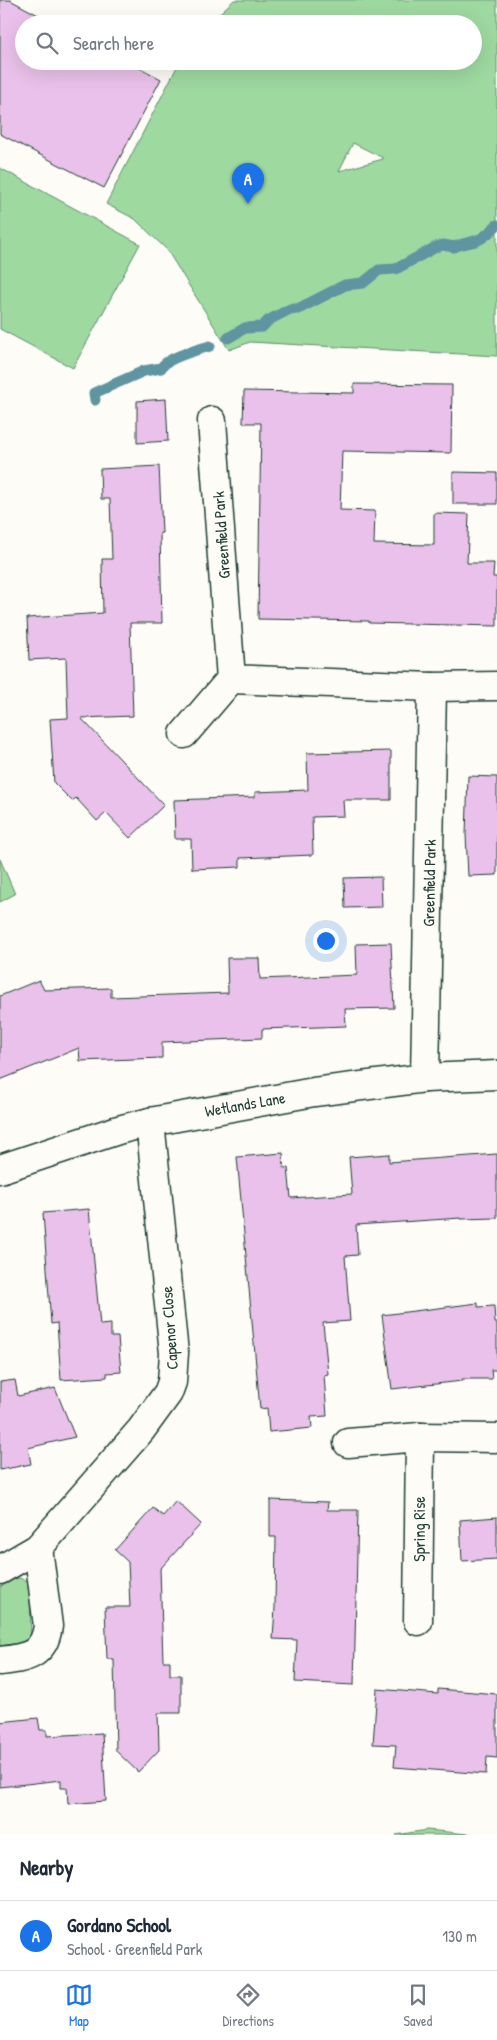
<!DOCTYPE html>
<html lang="en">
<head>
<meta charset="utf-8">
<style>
	body { margin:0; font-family:"Patrick Hand",sans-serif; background:#f2f2f3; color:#1f2937 }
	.you { position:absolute; left:325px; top:940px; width:18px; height:18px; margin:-12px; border:4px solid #fff; border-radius:50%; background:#1a73e8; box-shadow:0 0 0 8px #1a73e833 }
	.badge { display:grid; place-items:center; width:32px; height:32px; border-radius:50%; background:#1a73e8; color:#fff; font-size:16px; font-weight:700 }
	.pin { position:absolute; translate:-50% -41px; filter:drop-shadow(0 1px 2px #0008) }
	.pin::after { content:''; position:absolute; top:26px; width:18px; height:15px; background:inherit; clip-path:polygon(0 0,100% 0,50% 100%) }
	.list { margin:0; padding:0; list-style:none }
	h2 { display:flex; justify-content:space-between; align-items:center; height:65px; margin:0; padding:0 20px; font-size:21px }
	h2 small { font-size:16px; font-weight:400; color:#747a83 }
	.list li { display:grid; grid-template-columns:32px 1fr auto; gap:15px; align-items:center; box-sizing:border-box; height:70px; padding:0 20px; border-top:1px solid #e0e1e3 }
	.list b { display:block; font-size:19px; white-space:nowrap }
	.list p { margin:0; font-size:16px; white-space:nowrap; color:#747a83 }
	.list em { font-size:16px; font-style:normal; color:#747a83 }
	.icon { flex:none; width:28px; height:28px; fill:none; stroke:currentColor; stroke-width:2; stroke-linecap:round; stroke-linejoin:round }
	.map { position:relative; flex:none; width:497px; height:1835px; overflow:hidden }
	.search { position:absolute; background:#fff; box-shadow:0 5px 20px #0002; left:15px; right:15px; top:15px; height:55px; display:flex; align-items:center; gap:12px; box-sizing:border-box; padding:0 18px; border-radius:28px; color:#747a83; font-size:19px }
	.sheet { height:135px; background:#fff }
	nav { display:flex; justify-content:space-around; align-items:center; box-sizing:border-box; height:70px; border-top:1px solid #e0e1e3; background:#fff; font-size:14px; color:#747a83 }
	nav a { display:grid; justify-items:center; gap:2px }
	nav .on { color:#1a73e8 }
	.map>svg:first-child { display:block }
	.green { fill:#9ed9a0; stroke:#5e8b6a; fill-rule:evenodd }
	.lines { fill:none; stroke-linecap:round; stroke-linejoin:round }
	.stream { stroke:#5f94a1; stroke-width:11 }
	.building { fill:#eac1ea; stroke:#1f3d34 }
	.minor-casing { stroke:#1f3d34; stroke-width:31 }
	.minor { stroke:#fdfcf7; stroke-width:28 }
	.labels { text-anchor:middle; stroke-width:4.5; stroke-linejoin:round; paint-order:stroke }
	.street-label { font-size:16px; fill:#1f3d34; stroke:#fdfcf7 }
</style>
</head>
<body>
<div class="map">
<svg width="497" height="1835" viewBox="0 0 497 1835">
	<rect width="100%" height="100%" fill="#fdfcf7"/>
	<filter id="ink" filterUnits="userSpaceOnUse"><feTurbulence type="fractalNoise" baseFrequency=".02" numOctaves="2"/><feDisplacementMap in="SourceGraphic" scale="10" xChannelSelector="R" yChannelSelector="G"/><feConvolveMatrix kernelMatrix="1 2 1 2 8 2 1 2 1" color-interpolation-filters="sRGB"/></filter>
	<g filter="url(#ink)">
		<!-- green -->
		<g class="green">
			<path d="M 234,0 L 497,0 L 497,356 L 250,342 L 229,350 L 167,250 L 135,219 L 106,204 L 180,61 L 473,61 L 473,24 L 208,24 ZM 353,143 L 383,158 L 383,159 L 339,171 Z"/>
			<path d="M 0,168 L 140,244 L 73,368 L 0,329 Z"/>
			<path d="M 0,859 L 15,894 L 0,902 Z"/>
			<path d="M 20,1578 L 27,1582 L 30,1590 L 31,1642 L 0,1650 L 0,1587 L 14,1579 Z"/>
			<path d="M 427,1830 L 478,1835 L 396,1835 Z"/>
		</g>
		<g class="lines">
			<!-- stream -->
			<g class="stream">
				<path d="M 228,338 L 245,328 L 262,327 L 269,320 L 290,309 L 298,309 L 345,285 L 363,283 L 379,270 L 396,269 L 436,247 L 443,245 L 454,247 C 462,243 470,243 478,240 C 486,237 491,230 497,225"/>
				<path d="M 95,400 L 94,393 L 144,371 L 161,368 C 168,357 197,350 210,346"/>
			</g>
		</g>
		<!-- building -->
		<g class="building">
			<path d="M 0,0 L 10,0 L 55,24 L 24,24 L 24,61 L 127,61 L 161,79 L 104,188 L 0,134 Z"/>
			<path d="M 354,384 L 452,385 L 451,453 L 342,451 L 340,510 L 375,511 L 374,544 L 434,545 L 434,513 L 469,514 L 467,563 L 494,563 L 493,577 L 497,577 L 497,626 L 369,623 L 369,621 L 258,619 L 261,423 L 243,423 L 244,391 L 354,393 Z"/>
			<path d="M 166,399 L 168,441 L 137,443 L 137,401 Z"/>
			<path d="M 159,466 L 162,533 L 160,533 L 162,623 L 130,623 L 133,716 L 81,718 L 164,805 L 130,838 L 106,813 L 97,821 L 76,798 L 72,801 L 54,783 L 50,719 L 68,718 L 66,658 L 29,660 L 27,618 L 103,613 L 102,559 L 112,559 L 110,499 L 101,499 L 100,469 Z"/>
			<path d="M 453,472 L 497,473 L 497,504 L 453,504 Z"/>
			<path d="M 391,751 L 391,800 L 343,800 L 344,816 L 312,817 L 313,855 L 240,858 L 240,867 L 192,869 L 191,839 L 175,839 L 174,800 L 255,797 L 255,792 L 308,790 L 307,753 Z"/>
			<path d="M 468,776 L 497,777 L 497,875 L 468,876 L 466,835 Z"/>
			<path d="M 381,877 L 382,907 L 345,908 L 344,878 Z"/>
			<path d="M 391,943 L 394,1008 L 345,1009 L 346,1026 L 262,1029 L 262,1038 L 162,1042 L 162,1058 L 80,1061 L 79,1048 L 0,1080 L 0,996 L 39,980 L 44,990 L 111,988 L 111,997 L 228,993 L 227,958 L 259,958 L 260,979 L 357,975 L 356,944 Z"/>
			<path d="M 283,1153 L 284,1168 L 288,1168 L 291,1198 L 352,1194 L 349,1157 L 389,1154 L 389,1162 L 497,1154 L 497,1218 L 461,1219 L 461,1218 L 356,1225 L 358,1255 L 345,1256 L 350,1321 L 323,1323 L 328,1374 L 324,1375 L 327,1416 L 311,1417 L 312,1428 L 269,1432 L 267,1408 L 260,1409 L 237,1157 Z"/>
			<path d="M 89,1209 L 100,1325 L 111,1324 L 111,1337 L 118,1337 L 121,1372 L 107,1373 L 107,1377 L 61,1380 L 57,1323 L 51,1324 L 43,1213 Z"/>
			<path d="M 478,1303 L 478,1307 L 494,1306 L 495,1323 L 497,1323 L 497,1370 L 491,1370 L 492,1379 L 462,1379 L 462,1381 L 392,1389 L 382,1315 Z"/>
			<path d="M 15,1380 L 18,1396 L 55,1388 L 75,1437 L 28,1448 L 31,1464 L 0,1470 L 0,1382 Z"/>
			<path d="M 270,1500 L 328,1502 L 327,1510 L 358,1510 L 354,1685 L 295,1682 L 297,1640 L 273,1639 L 275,1607 L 276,1537 L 270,1537 Z"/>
			<path d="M 176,1501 L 201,1524 L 160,1569 L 163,1661 L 170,1661 L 170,1675 L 181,1675 L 181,1713 L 158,1713 L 159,1750 L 138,1772 L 116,1751 L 114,1659 L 107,1659 L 105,1607 L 130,1607 L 128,1562 L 115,1550 L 153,1508 L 163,1516 Z"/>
			<path d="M 497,1517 L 497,1559 L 462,1561 L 460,1520 Z"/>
			<path d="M 377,1689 L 438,1694 L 438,1689 L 497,1694 L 497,1758 L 487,1757 L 486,1774 L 394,1767 L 396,1745 L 373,1744 Z"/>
			<path d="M 38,1718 L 40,1730 L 47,1730 L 47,1736 L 102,1733 L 106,1801 L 68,1804 L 67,1788 L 61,1788 L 61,1780 L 0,1787 L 0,1722 Z"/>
		</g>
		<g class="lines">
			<!-- minor casing -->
			<g class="minor-casing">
				<g id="minor">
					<path d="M 212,421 L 231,679 L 432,687 L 497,686"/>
					<path d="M 184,734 L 231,679"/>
					<path d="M 425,1078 L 432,687"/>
					<path d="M 0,1169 L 118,1130 L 150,1122 L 314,1092 L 425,1078 L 497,1075"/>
					<path d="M 348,1443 L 420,1437 L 497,1438"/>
					<path d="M 0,1570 L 38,1548 L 141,1430 L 168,1393 L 172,1382 L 174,1353 L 150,1122"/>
					<path d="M 418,1621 L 420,1437"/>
					<path d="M 0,1661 C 26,1658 44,1656 48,1626 L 38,1548"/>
				</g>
			</g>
			<!-- minor -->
			<use href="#minor" class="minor"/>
		</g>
	</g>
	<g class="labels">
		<!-- street labels -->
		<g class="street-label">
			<text transform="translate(221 535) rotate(-94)" y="6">Greenfield Park</text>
			<text transform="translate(429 883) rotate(-89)" y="6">Greenfield Park</text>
			<text transform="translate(245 1104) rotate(-10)" y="6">Wetlands Lane</text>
			<text transform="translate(169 1328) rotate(-94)" y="6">Capenor Close</text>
			<text transform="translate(419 1529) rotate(-90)" y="6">Spring Rise</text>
		</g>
	</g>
</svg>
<div class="you"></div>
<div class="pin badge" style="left:248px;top:204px">A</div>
<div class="search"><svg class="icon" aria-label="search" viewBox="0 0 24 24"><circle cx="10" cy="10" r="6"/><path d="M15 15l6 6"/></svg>Search here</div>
</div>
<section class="sheet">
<h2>Nearby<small></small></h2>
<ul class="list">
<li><span class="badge">A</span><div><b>Gordano School</b><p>School · Greenfield Park</p></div><em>130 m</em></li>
</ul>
</section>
<nav>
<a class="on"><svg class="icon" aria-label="map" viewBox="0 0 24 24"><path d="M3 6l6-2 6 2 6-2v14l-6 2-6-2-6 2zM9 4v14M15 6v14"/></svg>Map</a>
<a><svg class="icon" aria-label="directions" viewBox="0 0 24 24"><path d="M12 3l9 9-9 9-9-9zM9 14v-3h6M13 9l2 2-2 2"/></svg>Directions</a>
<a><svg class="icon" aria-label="saved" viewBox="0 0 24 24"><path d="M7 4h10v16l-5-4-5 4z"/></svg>Saved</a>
</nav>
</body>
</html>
